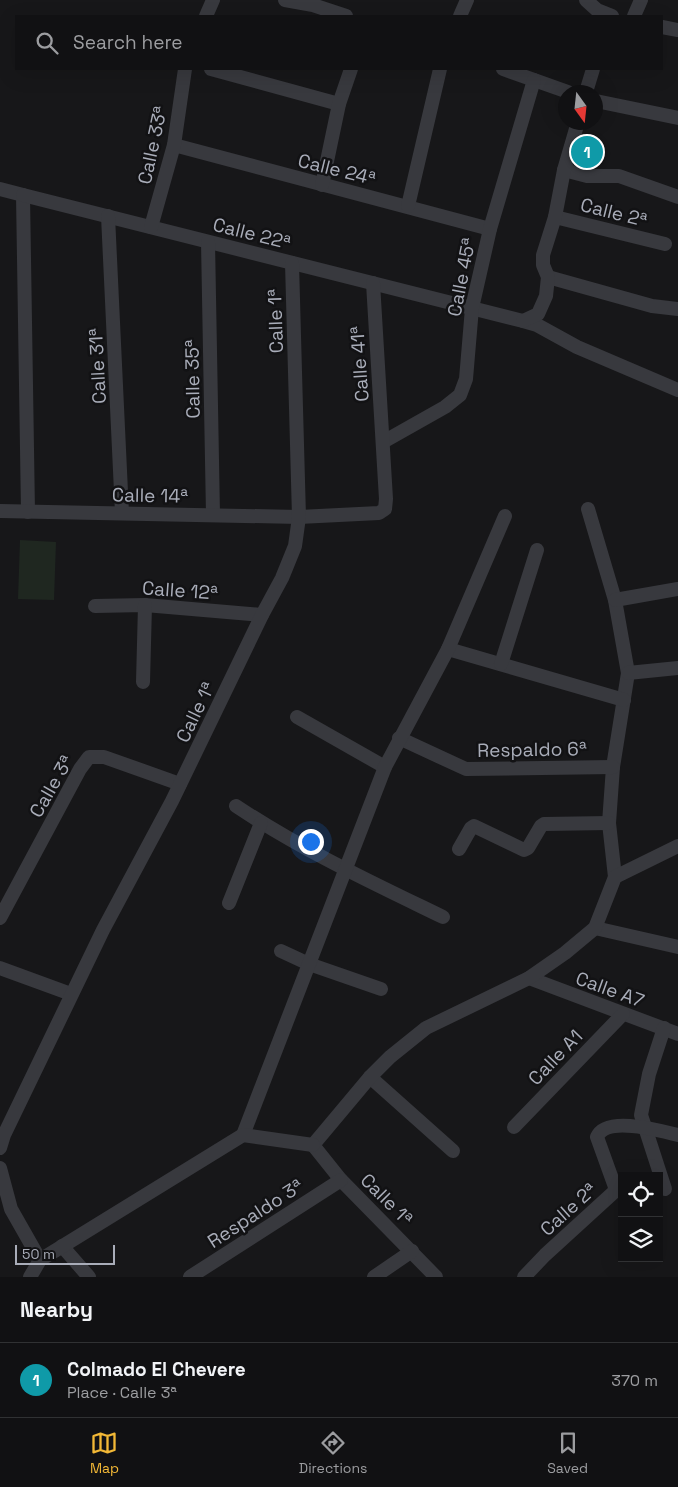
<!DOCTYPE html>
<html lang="en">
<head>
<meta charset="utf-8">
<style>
	body { margin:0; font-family:"Space Grotesk",sans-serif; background:#1e1f21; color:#f1f3f6 }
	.controls { position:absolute; right:15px; bottom:15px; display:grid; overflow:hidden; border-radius:0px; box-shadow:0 5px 20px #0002 }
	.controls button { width:45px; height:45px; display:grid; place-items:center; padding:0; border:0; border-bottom:1px solid #303133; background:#111113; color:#f1f3f6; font:25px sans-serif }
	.compass { position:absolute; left:558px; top:85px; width:45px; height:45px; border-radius:50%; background:#111113; box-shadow:0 5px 20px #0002; rotate:165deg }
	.scale { position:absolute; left:15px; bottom:12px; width:100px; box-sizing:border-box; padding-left:5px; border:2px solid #a9adb9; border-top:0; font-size:14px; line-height:18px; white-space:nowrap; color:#a9adb9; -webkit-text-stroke:4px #121214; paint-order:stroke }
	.you { position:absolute; left:310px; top:841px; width:18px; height:18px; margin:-12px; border:4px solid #fff; border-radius:50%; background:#1a73e8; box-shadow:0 0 0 8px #1a73e833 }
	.badge { display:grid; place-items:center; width:32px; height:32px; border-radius:50%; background:#f2b836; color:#fff; font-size:16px; font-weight:700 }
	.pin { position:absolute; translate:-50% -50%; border:2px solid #fff; box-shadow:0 1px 5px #0006 }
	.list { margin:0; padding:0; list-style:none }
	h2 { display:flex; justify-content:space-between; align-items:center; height:65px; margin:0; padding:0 20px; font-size:21px }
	h2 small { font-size:16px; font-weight:400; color:#9c9da0 }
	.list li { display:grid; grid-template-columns:32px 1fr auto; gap:15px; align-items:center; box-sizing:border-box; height:75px; padding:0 20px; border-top:1px solid #303133 }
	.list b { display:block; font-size:19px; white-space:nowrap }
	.list p { margin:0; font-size:16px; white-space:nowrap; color:#9c9da0 }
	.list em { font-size:16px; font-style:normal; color:#9c9da0 }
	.icon { flex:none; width:28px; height:28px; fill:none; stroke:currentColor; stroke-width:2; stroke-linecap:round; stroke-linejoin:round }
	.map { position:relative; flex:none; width:678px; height:1277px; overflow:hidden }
	.search { position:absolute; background:#111113; box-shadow:0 5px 20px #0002; left:15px; right:15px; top:15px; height:55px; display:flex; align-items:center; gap:12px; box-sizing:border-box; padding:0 18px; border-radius:0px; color:#9c9da0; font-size:19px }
	.sheet { height:140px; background:#111113 }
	nav { display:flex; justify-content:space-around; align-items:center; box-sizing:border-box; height:70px; border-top:1px solid #303133; background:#111113; font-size:14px; color:#9c9da0 }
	nav a { display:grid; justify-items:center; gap:2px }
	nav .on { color:#f2b836 }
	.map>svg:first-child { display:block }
	.green { fill:#1f2720 }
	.building { fill:#414246; stroke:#313135 }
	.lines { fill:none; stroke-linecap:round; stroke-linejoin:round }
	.minor { stroke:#38393e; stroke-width:14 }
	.labels { text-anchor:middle; stroke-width:5; stroke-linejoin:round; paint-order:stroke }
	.street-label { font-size:19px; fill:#a9adb9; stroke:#121214 }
</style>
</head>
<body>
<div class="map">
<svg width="678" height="1277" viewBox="0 0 678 1277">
	<rect width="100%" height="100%" fill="#171719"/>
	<!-- green -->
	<path class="green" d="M 20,540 L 56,542 L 54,600 L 18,599 Z"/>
	<!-- building -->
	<path class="building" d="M 582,141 L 600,145 L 594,167 L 575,164 Z"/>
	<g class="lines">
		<!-- minor -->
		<g class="minor">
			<path d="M 285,0 L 313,5 L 346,16"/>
			<path d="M 586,0 L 597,10 L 612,16"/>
			<path d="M 206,16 L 213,0"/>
			<path d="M 460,16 L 467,0"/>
			<path d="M 634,16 L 641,0"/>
			<path d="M 662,27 L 678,30"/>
			<path d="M 211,69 L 339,104"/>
			<path d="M 503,69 L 568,92"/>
			<path d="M 586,92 L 593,69"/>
			<path d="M 596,101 L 678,118"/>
			<path d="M 174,145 L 490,229"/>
			<path d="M 564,170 L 587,176 L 619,176 L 678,197"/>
			<path d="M 322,185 L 339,104 L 351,69"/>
			<path d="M 0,189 L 23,195 L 28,512"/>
			<path d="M 23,195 L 523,321 L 537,325 L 577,347 L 678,390"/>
			<path d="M 408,206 L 440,69"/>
			<path d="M 108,216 L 122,513"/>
			<path d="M 555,217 L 665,244"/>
			<path d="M 151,227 L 174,145 L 185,69"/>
			<path d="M 208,242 L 213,515"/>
			<path d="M 548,277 L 652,306 L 678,309"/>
			<path d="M 523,321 L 538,314 L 546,296 L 548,277 L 543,265 L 543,255 L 555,217 L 564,170 L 578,122"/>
			<path d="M 383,442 L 445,407 L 460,395 L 466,379 L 472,308 L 490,229 L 534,80"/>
			<path d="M 588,509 L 615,600 L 628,673 L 613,767 L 609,823 L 615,877"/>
			<path d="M 0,511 L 299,517 L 379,513 L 385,509 L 386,499 L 373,283"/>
			<path d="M 615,600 L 678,589"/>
			<path d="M 95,606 L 145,605 L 262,615"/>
			<path d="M 448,649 L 624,700"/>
			<path d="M 501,664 L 537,550"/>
			<path d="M 628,673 L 678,668"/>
			<path d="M 143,682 L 145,605"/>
			<path d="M 297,717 L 385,767"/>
			<path d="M 399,738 L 466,769 L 613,767"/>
			<path d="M 236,806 C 302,850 373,883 443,917"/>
			<path d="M 459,849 L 471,828 L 474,826 L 524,850 L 528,848 L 541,826 L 544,824 L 609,823"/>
			<path d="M 229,903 L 261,823"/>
			<path d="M 0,918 L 80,769 L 89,757 L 104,757 L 180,784"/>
			<path d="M 595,928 L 678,947"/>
			<path d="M 281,951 L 309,964 L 381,989"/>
			<path d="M 0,968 L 71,994"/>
			<path d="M 529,978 L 678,1034"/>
			<path d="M 664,1028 L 649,1074 L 641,1115 L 665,1189"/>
			<path d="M 370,1077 L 453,1151"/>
			<path d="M 514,1127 L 623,1014"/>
			<path d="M 243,1135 L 385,767 L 448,649 L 505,516"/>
			<path d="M 313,1145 L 370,1077 L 390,1057 L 426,1028 L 529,978 L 565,953 L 595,928 L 615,877 L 678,846"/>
			<path d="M 313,1145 L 341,1180 L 436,1277"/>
			<path d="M 0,1148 L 4,1135 L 103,930 L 172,801 L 262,615 L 282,578 L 295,546 L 299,517 L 292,263"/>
			<path d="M 0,1168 L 11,1209 L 40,1260"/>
			<path d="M 62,1246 L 89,1277"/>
			<path d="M 30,1277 L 40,1260 L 243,1135 L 313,1145"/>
			<path d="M 190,1277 L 341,1180"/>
			<path d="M 374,1277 L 412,1251"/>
			<path d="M 524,1277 L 545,1255 L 614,1192 L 615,1187 L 597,1137 C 606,1115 661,1131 678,1135"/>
		</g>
	</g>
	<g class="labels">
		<!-- street labels -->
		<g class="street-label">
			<text transform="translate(152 145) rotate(-78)" y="7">Calle 33ª</text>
			<text transform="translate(337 169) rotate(14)" y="7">Calle 24ª</text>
			<text transform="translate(614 212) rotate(14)" y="7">Calle 2ª</text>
			<text transform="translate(252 233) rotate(14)" y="7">Calle 22ª</text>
			<text transform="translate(461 277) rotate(-79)" y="7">Calle 45ª</text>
			<text transform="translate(275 321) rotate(-92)" y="7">Calle 1ª</text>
			<text transform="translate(359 364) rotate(-94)" y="7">Calle 41ª</text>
			<text transform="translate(97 366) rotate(-93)" y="7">Calle 31ª</text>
			<text transform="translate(192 379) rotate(-91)" y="7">Calle 35ª</text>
			<text transform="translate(150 495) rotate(1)" y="7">Calle 14ª</text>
			<text transform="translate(180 590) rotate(4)" y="7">Calle 12ª</text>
			<text transform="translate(195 712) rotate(-64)" y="7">Calle 1ª</text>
			<text transform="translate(532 749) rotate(-1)" y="7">Respaldo 6ª</text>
			<text transform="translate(51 786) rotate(-60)" y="7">Calle 3ª</text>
			<text transform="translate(610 989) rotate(20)" y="7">Calle A7</text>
			<text transform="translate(555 1057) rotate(-46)" y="7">Calle A1</text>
			<text transform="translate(387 1199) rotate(45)" y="7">Calle 1ª</text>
			<text transform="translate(568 1209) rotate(-42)" y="7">Calle 2ª</text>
			<text transform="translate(255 1213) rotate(-33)" y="7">Respaldo 3ª</text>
		</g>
	</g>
</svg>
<div class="controls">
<button><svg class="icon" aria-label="locate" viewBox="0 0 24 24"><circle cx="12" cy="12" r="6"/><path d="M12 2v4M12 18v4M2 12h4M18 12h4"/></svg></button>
<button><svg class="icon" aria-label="layers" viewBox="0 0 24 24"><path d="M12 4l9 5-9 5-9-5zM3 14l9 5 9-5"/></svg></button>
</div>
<svg class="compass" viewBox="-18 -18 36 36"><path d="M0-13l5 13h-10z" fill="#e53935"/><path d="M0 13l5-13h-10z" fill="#9c9da0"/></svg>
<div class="scale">50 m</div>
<div class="you"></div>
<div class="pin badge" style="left:587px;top:152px;background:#0f9aa8">1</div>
<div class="search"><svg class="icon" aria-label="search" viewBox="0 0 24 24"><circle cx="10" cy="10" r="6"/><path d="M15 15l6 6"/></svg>Search here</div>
</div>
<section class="sheet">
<h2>Nearby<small></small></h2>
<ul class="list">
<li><span class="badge" style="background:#0f9aa8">1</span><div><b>Colmado El Chevere</b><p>Place · Calle 3ª</p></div><em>370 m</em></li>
</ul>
</section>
<nav>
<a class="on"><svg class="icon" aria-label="map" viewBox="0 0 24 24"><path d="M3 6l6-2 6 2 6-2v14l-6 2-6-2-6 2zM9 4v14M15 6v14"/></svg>Map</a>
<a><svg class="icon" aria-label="directions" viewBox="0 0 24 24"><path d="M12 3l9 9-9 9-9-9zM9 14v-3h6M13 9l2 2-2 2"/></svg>Directions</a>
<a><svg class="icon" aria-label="saved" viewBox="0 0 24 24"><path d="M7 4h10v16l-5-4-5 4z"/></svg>Saved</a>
</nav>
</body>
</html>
